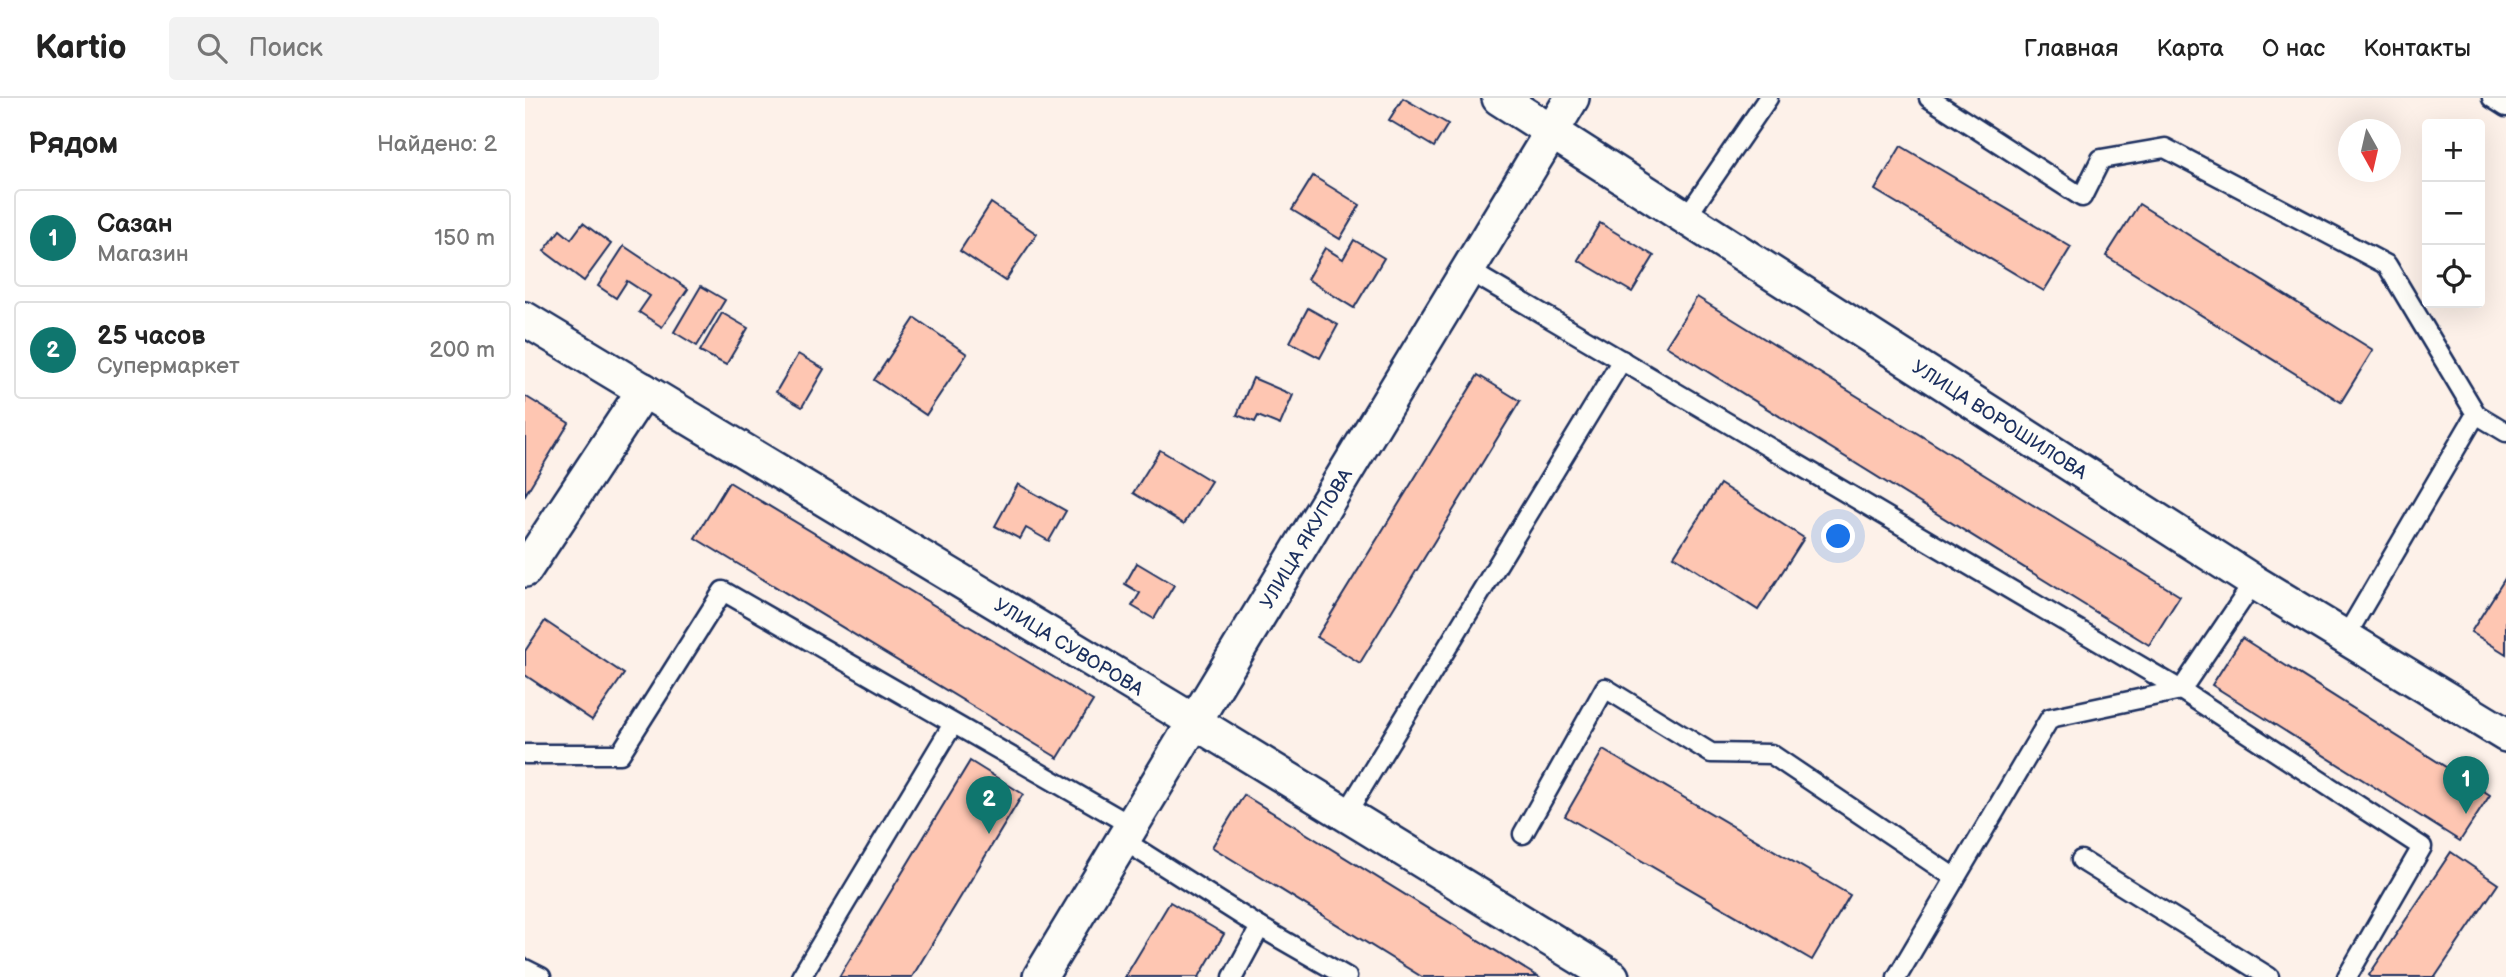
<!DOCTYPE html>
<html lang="ru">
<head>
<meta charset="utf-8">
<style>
	body { margin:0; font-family:"Balsamiq Sans",sans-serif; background:#f2f2f2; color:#222 }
	.controls { position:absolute; right:21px; top:21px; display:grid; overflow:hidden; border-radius:7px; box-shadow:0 7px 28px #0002 }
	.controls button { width:63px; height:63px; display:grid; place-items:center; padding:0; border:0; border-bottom:2px solid #e0e0e0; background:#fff; color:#222; font:35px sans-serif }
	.compass { position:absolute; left:1813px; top:21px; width:63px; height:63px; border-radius:50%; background:#fff; box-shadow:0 7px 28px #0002; rotate:172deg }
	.you { position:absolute; left:1314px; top:439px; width:24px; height:24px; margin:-18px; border:5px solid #fff; border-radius:50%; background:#1a73e8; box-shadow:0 0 0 10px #1a73e833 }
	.badge { display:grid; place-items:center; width:46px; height:46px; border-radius:50%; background:#0f766e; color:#fff; font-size:23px; font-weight:700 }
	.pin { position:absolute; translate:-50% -58px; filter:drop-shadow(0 2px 4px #0008) }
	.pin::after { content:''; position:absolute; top:37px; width:24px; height:21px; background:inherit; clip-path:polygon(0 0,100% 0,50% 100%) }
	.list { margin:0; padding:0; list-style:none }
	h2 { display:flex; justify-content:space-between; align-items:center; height:91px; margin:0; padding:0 28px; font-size:30px }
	h2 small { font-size:23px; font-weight:400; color:#767676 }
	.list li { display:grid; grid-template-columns:46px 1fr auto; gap:21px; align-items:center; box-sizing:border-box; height:98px; margin:0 14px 14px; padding:0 14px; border:2px solid #e0e0e0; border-radius:7px }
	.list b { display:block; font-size:26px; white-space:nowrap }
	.list p { margin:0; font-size:23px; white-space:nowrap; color:#767676 }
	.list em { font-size:23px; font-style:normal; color:#767676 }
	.icon { flex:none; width:38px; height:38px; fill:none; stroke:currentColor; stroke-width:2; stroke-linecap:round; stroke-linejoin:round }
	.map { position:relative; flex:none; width:1981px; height:879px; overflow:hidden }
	header { display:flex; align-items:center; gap:42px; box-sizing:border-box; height:98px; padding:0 35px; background:#fff; border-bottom:2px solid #e0e0e0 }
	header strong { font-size:33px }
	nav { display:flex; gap:38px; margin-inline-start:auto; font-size:24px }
	.search { width:490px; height:63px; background:#f2f2f2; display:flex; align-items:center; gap:18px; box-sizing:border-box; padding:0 24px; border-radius:7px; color:#767676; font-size:26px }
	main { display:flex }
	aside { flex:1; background:#fff }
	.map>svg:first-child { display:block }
	.building { fill:#fec6b2; stroke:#1b2f5e; stroke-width:2 }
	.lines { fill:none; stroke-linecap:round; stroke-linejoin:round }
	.lane-casing { stroke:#1b2f5e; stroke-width:23 }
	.street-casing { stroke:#1b2f5e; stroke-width:38 }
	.lane { stroke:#fdfcf7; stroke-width:18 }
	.street { stroke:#fdfcf7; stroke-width:33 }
	.labels { text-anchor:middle; stroke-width:7; stroke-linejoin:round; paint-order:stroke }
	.street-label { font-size:19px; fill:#1b2f5e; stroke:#fdfcf7 }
</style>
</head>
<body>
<header>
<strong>Kartio</strong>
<div class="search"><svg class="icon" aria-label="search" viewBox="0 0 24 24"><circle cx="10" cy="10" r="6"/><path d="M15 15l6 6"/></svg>Поиск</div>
<nav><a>Главная</a><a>Карта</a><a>О нас</a><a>Контакты</a></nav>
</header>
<main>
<aside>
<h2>Рядом<small>Найдено: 2</small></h2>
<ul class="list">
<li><span class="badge">1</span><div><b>Сазан</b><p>Магазин</p></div><em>150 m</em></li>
<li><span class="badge">2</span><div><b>25 часов</b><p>Супермаркет</p></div><em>200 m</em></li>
</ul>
</aside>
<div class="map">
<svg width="1981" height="879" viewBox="0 0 1981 879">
	<rect width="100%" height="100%" fill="#fdf1e9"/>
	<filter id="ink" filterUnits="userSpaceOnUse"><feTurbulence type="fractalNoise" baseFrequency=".0143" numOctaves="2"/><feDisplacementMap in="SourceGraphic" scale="14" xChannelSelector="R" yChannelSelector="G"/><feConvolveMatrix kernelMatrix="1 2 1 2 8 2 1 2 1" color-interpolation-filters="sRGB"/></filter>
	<g filter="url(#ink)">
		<!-- building -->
		<g class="building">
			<path d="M 878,0 L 923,26 L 909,49 L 864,22 Z"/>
			<path d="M 1376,48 L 1546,149 L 1519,193 L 1350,92 Z"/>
			<path d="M 788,78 L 835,107 L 815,141 L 767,112 Z"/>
			<path d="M 466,105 L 512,136 L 480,183 L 435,153 Z"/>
			<path d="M 1614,106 L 1848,252 L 1816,304 L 1581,158 Z"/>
			<path d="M 58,125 L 86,146 L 59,183 L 19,153 L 35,132 L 46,141 Z"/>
			<path d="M 1075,125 L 1129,158 L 1107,194 L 1053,162 Z"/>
			<path d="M 829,142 L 859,160 L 829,210 L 782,181 L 800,150 L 818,161 Z"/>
			<path d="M 99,148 L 163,191 L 137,229 L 114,214 L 125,198 L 102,183 L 91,200 L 73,188 Z"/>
			<path d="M 176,188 L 200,202 L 172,248 L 149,234 Z"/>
			<path d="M 1172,199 L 1655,498 L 1624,547 L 1141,248 Z"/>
			<path d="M 783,210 L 813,227 L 795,260 L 765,244 Z"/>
			<path d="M 197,215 L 223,230 L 201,267 L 175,253 Z"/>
			<path d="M 390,220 L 442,256 L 401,317 L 349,282 Z"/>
			<path d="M 273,256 L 299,271 L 277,309 L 251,294 Z"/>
			<path d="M 953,277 L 995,303 L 835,565 L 792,539 Z"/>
			<path d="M 728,280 L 768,297 L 755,327 L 733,318 L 730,324 L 712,317 Z"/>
			<path d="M 0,298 L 44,325 L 0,397 Z"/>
			<path d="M 635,352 L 686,383 L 659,426 L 608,395 Z"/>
			<path d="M 204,384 L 568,603 L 533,660 L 170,440 Z"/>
			<path d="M 493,386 L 541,413 L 524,443 L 501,430 L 495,441 L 470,428 Z"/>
			<path d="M 1195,386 L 1279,440 L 1233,512 L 1149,458 Z"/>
			<path d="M 612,465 L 649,487 L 629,521 L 607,508 L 615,495 L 600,486 Z"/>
			<path d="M 1981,479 L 1981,556 L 1946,534 Z"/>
			<path d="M 20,523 L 99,576 L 67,622 L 0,577 L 0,553 Z"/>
			<path d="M 1717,540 L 1965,697 L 1935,743 L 1687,587 Z"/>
			<path d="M 1078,652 L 1325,797 L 1287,862 L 1040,718 Z"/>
			<path d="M 445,663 L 498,696 L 387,879 L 314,879 Z"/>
			<path d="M 719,697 L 1013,879 L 897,879 L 687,749 Z"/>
			<path d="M 1926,754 L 1973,786 L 1910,879 L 1846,879 L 1844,877 Z"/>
			<path d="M 645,804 L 699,836 L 674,879 L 600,879 Z"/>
		</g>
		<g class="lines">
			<!-- lane casing -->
			<g class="lane-casing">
				<g id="lane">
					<path d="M 1404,0 L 1557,99 L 1576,61 L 1640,50 L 1862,167 L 1951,316"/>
					<path d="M 1967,0 L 1981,9"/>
					<path d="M 1162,118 L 1243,0"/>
					<path d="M 943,172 L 1656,592 L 1897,749 L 1822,879"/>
					<path d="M 1821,538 L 1951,316 L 1981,334"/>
					<path d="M 0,656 L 95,656 L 198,493 L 607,728"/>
					<path d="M 821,716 L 1097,262"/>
					<path d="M 998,736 L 1080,590 L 1186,655 L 1246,656 L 1430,780"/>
					<path d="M 598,742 L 735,829 L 708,879"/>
					<path d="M 1556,762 L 1744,879"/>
					<path d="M 735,829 L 822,879"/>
					<path d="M 0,871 L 16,879"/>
					<path d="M 276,879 L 428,626"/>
					<path d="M 1372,879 L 1525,620 L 1656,592 L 1729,484"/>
				</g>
			</g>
			<!-- street casing -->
			<g class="street-casing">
				<g id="street">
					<path id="s1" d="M 974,0 L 1729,484 L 1981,637"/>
					<path id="s2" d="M 0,221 L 670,624 L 1087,879"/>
					<path d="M 0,472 L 119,292"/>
					<path id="s3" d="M 515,879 L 1047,0"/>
				</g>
			</g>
			<!-- lane -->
			<use href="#lane" class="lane"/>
			<!-- street -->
			<use href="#street" class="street"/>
		</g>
	</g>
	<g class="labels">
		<!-- street labels -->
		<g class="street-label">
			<text dy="7" stroke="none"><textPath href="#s1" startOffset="595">УЛИЦА ВОРОШИЛОВА</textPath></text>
			<text dy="7" stroke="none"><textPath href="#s3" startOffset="513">УЛИЦА ЯКУПОВА</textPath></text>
			<text dy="7" stroke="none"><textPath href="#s2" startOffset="635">УЛИЦА СУВОРОВА</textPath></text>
		</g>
	</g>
</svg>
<div class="controls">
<button>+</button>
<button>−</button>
<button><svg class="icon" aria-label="locate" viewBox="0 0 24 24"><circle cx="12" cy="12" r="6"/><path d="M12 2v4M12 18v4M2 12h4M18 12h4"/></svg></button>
</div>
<svg class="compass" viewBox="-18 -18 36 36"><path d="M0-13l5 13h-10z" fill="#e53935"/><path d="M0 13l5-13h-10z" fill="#767676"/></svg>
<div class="you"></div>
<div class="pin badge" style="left:1941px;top:716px">1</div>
<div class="pin badge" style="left:464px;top:736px">2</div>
</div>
</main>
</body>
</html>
